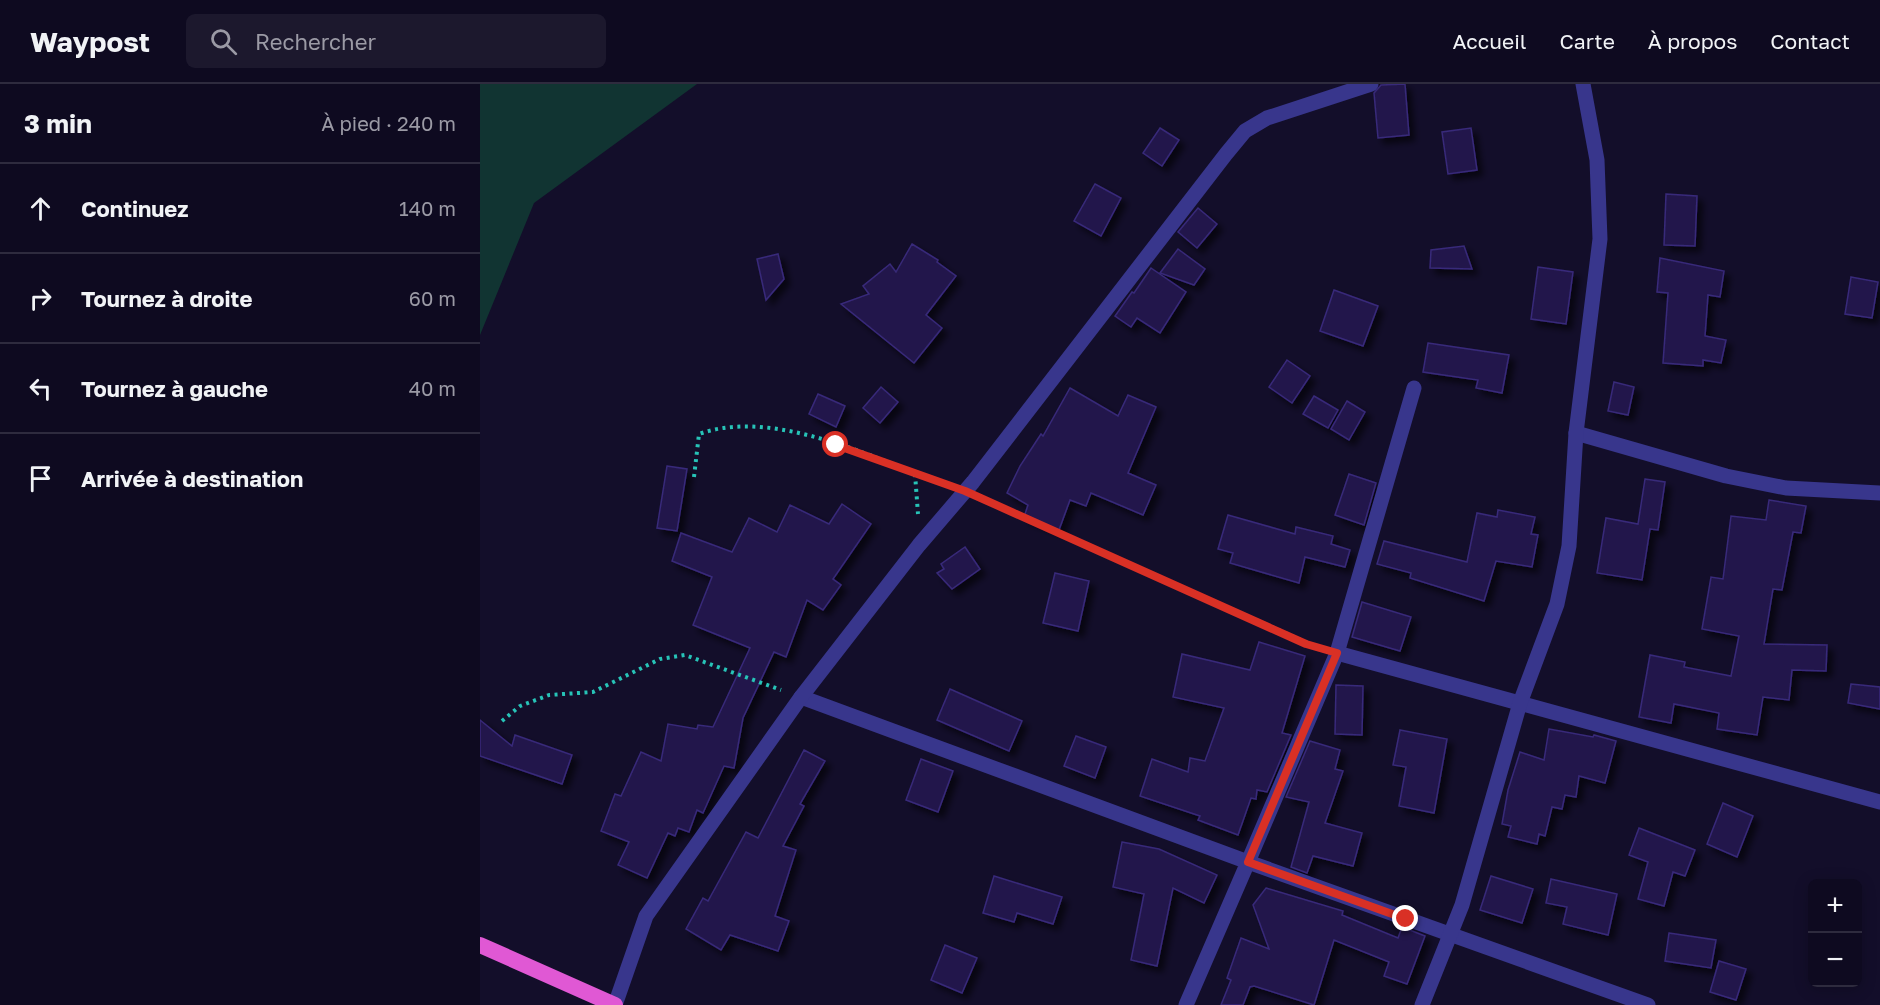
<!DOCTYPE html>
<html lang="fr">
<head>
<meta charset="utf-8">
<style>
	body { margin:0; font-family:"Golos Text",sans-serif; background:#1c182d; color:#f1f3f6 }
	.controls { position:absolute; right:18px; bottom:18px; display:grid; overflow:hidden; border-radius:9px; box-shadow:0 3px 15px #0003 }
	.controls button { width:54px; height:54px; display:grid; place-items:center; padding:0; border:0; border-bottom:2px solid #2e2b3e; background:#0e0a20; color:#f1f3f6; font:30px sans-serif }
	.stop { position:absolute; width:18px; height:18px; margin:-14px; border:4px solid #d93025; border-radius:50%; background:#fff }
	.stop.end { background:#d93025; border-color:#fff; box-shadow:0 2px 6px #0008 }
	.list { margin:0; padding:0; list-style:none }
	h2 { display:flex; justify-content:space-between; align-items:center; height:78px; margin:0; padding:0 24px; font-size:26px }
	h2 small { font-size:20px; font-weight:400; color:#9b9aa5 }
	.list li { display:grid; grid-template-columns:39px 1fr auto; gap:18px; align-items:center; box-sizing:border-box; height:90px; padding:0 24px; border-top:2px solid #2e2b3e }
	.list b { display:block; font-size:22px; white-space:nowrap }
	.list em { font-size:20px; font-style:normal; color:#9b9aa5 }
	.icon { flex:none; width:33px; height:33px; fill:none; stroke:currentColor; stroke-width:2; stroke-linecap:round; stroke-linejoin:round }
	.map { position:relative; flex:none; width:1400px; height:921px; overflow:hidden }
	header { display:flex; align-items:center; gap:36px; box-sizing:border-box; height:84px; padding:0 30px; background:#0e0a20; border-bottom:2px solid #2e2b3e }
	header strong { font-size:28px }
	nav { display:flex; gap:33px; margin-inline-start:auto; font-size:21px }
	.search { width:420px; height:54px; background:#1c182d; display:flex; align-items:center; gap:15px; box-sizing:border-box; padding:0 21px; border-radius:9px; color:#9b9aa5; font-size:22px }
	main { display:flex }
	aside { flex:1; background:#0e0a20 }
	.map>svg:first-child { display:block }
	.green { fill:#113432 }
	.building { fill:#23194c; stroke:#38297a; stroke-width:1.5; filter:url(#shadow) }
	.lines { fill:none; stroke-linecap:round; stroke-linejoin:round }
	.path { stroke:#27c3b7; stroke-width:4; stroke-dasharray:3 4.5; stroke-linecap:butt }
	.minor { stroke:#38368c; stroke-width:15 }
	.trunk { stroke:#e058d4; stroke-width:16 }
	.route { stroke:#d93025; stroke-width:8 }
</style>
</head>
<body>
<header>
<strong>Waypost</strong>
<div class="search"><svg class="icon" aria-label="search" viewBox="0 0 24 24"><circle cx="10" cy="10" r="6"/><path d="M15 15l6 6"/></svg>Rechercher</div>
<nav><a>Accueil</a><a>Carte</a><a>À propos</a><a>Contact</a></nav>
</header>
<main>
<aside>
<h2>3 min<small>À pied · 240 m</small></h2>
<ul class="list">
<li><svg class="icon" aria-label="ahead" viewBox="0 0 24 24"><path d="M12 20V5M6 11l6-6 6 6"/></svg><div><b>Continuez</b></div><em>140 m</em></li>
<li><svg class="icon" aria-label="right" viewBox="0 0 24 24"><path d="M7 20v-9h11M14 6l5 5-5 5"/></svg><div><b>Tournez à droite</b></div><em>60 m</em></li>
<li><svg class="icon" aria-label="left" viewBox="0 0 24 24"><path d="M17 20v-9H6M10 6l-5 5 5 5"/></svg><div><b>Tournez à gauche</b></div><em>40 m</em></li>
<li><svg class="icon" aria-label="arrive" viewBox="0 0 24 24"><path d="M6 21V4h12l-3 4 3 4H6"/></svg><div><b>Arrivée à destination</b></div></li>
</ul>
</aside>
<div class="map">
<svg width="1400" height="921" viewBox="0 0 1400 921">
	<defs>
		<filter id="shadow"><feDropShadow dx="5.5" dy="5.5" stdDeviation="3" flood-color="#0009"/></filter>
	</defs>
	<rect width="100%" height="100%" fill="#130e2a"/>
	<!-- green -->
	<path class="green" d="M 0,0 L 217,0 L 54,119 L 0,251 Z"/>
	<!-- building -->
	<g class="building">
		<path d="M 925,0 L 929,51 L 898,54 L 894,9 L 901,1 Z"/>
		<path d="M 680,44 L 699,56 L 682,82 L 663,69 Z"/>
		<path d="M 991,44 L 997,86 L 968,90 L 962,48 Z"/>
		<path d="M 615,100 L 641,114 L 621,152 L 594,137 Z"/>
		<path d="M 1186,110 L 1217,112 L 1215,162 L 1184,161 Z"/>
		<path d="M 718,124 L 737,140 L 717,164 L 698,148 Z"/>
		<path d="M 432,160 L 458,176 L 457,178 L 476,192 L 446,231 L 462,244 L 434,279 L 361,220 L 389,210 L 383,202 L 410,180 L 416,188 Z"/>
		<path d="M 984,162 L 992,185 L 950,184 L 951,166 Z"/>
		<path d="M 698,165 L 725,185 L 714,201 L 680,189 Z"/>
		<path d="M 298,170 L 304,195 L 286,216 L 277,175 Z"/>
		<path d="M 1180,174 L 1244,187 L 1240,213 L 1228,211 L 1225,252 L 1246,256 L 1241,279 L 1223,276 L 1223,282 L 1183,279 L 1188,209 L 1177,208 Z"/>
		<path d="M 1058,183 L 1093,188 L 1086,240 L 1051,235 Z"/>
		<path d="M 671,184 L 706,208 L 680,249 L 657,234 L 651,243 L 635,232 L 652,208 L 654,209 Z"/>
		<path d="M 1371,193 L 1398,198 L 1392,234 L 1365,230 Z"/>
		<path d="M 854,206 L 898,222 L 883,262 L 840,247 Z"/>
		<path d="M 948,259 L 1029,271 L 1022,309 L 996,304 L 998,296 L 943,288 Z"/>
		<path d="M 807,276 L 830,292 L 812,319 L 789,303 Z"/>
		<path d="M 1134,298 L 1154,303 L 1148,331 L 1128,327 Z"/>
		<path d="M 401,303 L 418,318 L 400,339 L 383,324 Z"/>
		<path d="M 590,304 L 638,332 L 648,311 L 676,323 L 648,389 L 676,401 L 663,431 L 611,409 L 606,422 L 590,416 L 579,446 L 544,433 L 548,421 L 527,409 L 540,382 L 561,350 L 563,352 Z"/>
		<path d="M 338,310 L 365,322 L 356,343 L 329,330 Z"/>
		<path d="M 834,312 L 858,326 L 848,344 L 823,330 Z"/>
		<path d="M 867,317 L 885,328 L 869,356 L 851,345 Z"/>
		<path d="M 187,382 L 207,385 L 197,447 L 177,444 Z"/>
		<path d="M 869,390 L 896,399 L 884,441 L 855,431 Z"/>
		<path d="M 1165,395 L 1185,398 L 1178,446 L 1170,445 L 1162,496 L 1117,489 L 1126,434 L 1158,440 Z"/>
		<path d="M 1289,416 L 1326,422 L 1321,449 L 1313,448 L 1302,506 L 1293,505 L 1284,560 L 1347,561 L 1346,587 L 1312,586 L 1309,616 L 1283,613 L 1277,651 L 1237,645 L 1239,629 L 1194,620 L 1191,639 L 1159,633 L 1170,571 L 1205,578 L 1204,583 L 1251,592 L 1259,552 L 1222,545 L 1231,493 L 1243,495 L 1251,432 L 1286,436 Z"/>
		<path d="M 362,420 L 391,440 L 353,495 L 361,501 L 343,526 L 327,516 L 306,573 L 294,568 L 263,634 L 254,684 L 244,682 L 223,729 L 217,726 L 209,748 L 198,744 L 195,752 L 188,749 L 167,794 L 138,781 L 149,758 L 121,747 L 135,710 L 141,712 L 161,668 L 181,677 L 188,640 L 217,645 L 218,641 L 233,643 L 270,564 L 213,541 L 232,493 L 192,477 L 201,449 L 252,468 L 269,434 L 297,448 L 310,421 L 349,440 Z"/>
		<path d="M 1018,426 L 1055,433 L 1051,450 L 1058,451 L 1052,483 L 1016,477 L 1004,517 L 930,494 L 931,489 L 897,480 L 904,457 L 987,478 L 997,429 L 1017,433 Z"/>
		<path d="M 748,431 L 815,450 L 816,443 L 853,452 L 851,460 L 870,466 L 865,483 L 825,473 L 819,499 L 750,479 L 753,469 L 738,465 Z"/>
		<path d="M 485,463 L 500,485 L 472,505 L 457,489 L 464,485 L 461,480 Z"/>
		<path d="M 575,489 L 609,497 L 598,547 L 563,539 Z"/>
		<path d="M 882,518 L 931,533 L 920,567 L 872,553 Z"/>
		<path d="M 779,558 L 825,572 L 802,649 L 811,651 L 787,708 L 777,706 L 776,715 L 771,714 L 758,751 L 718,736 L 720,732 L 660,712 L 672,675 L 708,688 L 710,674 L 725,677 L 744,624 L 693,613 L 702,570 L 770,586 Z"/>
		<path d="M 1371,600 L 1400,603 L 1400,625 L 1368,619 Z"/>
		<path d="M 856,601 L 883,602 L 882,651 L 855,650 Z"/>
		<path d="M 470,605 L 542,637 L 529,667 L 457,636 Z"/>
		<path d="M 0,636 L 32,662 L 35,651 L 92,671 L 82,700 L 0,672 Z"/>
		<path d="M 1069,645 L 1113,653 L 1114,651 L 1136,657 L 1125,699 L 1099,692 L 1096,713 L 1085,711 L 1082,725 L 1072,723 L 1065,752 L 1059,750 L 1057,760 L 1028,753 L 1031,742 L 1022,740 L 1028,706 L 1040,668 L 1064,676 Z"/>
		<path d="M 920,646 L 967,655 L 954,729 L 919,722 L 926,683 L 913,681 Z"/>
		<path d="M 596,652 L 626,663 L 615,694 L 584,682 Z"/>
		<path d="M 830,657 L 860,666 L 855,685 L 863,687 L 845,739 L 882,749 L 873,782 L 833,772 L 827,789 L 811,783 L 829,718 L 806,713 Z"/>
		<path d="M 324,666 L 345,677 L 320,720 L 324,722 L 303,762 L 316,766 L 295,832 L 309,837 L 298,867 L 250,851 L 241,866 L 206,845 L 223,814 L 228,817 L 266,748 L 278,754 Z"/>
		<path d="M 441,675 L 473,687 L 458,728 L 426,716 Z"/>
		<path d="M 1243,719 L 1273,732 L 1257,773 L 1227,760 Z"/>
		<path d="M 1159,744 L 1215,766 L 1205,792 L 1193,788 L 1184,822 L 1158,815 L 1168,778 L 1149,771 Z"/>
		<path d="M 642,758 L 679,765 L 737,791 L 724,819 L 693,804 L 677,882 L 651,876 L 664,810 L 633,803 Z"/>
		<path d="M 514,792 L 582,813 L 573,840 L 537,829 L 534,838 L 503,829 Z"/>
		<path d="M 1011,792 L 1053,805 L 1042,839 L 1000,826 Z"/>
		<path d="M 1071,795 L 1137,810 L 1128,851 L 1083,840 L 1087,823 L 1066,819 Z"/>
		<path d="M 786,804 L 863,827 L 862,831 L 918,854 L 922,843 L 945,852 L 927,900 L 904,892 L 909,878 L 854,856 L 834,921 L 774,902 L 770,903 L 763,921 L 741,921 L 751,896 L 747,894 L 761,854 L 789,865 L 773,821 Z"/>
		<path d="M 1189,849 L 1236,856 L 1231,884 L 1185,877 Z"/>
		<path d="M 465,861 L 497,874 L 482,909 L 451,896 Z"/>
		<path d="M 1239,877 L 1266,885 L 1256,916 L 1230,908 Z"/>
	</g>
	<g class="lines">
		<!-- path -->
		<g class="path">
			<path d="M 435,390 L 438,430"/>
			<path d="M 214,393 L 219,350 C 294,323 395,375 465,400"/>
			<path d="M 503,415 L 839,564"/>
			<path d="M 22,637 L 40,622 L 69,611 L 113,608 L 180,575 L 205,571 L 301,606"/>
		</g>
		<!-- minor -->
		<g class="minor">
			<path d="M 934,304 L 857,569 L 768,778 L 1168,921"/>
			<path d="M 1096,349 L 1246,392 L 1306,404 L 1400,409"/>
			<path d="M 857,569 L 1400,718"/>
			<path d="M 321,613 L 768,778 L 706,921"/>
			<path d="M 135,921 L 166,832 L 321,613 L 439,461 L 493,398 L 746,70 L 765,47 L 787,34 L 891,0"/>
			<path d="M 942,921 L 982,821 L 1040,619 L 1077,520 L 1089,462 L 1096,349 L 1120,155 L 1117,76 L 1103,0"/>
		</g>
		<!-- trunk -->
		<path class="trunk" d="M 0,861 L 135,921"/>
	</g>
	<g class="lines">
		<!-- route -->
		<path class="route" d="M 356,361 L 485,407 L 826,560 L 857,569 L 768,778 L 926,835"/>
	</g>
</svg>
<div class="controls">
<button>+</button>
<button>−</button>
</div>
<div class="stop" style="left:356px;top:361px"></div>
<div class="stop end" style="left:926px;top:835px"></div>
</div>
</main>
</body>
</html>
